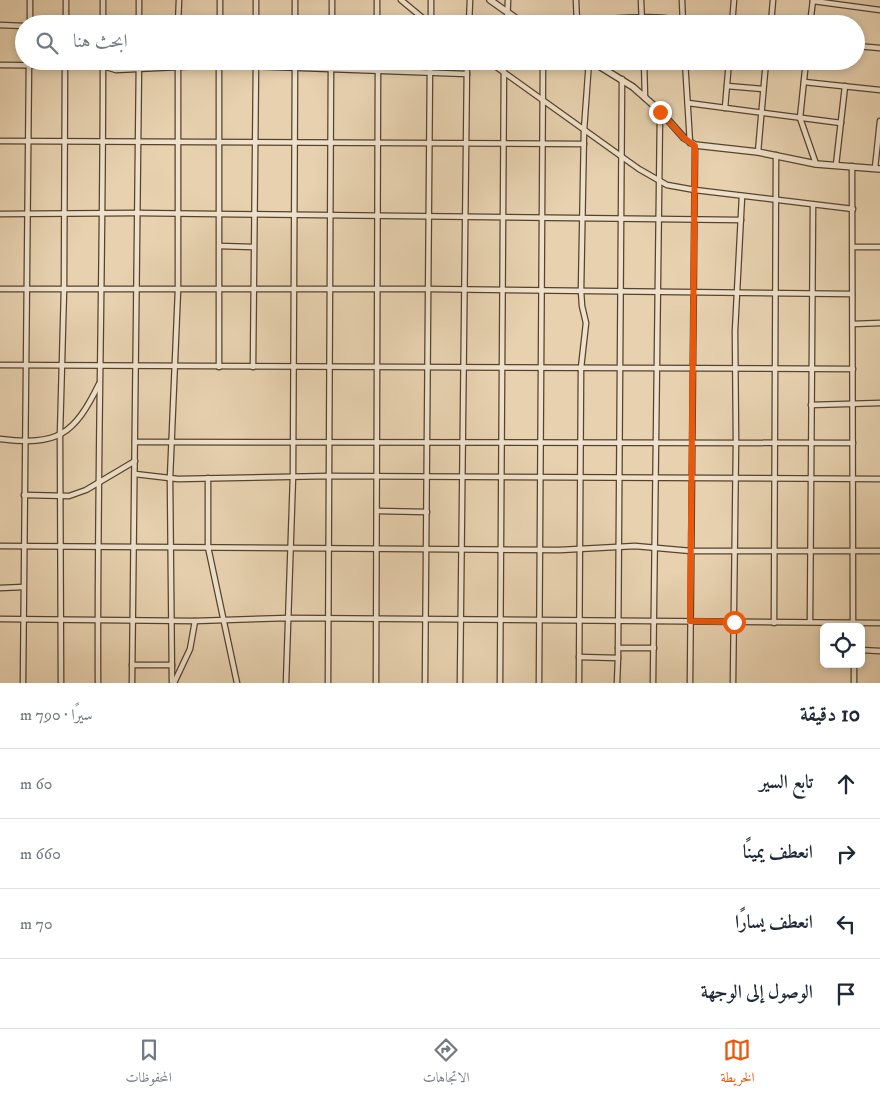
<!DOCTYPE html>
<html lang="ar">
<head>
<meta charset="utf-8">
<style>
	body { margin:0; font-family:"IM FELL DW Pica",Amiri,serif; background:#f6f6f7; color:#1f2937; direction:rtl }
	.controls { position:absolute; right:15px; bottom:15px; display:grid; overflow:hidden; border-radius:8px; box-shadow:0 2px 8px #0003 }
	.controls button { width:45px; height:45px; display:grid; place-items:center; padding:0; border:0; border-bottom:1px solid #e0e1e3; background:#fff; color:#1f2937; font:25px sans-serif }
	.stop { position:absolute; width:15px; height:15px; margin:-11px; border:4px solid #ea580c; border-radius:50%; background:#fff }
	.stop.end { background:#ea580c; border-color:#fff; box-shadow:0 1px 5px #0008 }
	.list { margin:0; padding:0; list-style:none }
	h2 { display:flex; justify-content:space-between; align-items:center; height:65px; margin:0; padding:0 20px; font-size:21px }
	h2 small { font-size:16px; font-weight:400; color:#747a83 }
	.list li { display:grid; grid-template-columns:32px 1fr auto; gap:15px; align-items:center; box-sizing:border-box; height:70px; padding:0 20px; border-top:1px solid #e0e1e3 }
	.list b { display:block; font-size:19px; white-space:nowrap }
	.list em { font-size:16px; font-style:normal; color:#747a83 }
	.icon { flex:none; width:28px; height:28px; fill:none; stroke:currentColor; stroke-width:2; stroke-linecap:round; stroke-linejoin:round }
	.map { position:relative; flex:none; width:880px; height:683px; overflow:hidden; direction:ltr }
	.search { position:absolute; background:#fff; box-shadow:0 2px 8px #0003; left:15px; right:15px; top:15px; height:55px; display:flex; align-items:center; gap:12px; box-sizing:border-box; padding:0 18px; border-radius:28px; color:#747a83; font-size:19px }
	.sheet { height:345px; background:#fff }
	nav { display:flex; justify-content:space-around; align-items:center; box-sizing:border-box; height:70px; border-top:1px solid #e0e1e3; background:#fff; font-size:14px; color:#747a83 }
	nav a { display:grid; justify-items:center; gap:2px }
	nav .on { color:#ea580c }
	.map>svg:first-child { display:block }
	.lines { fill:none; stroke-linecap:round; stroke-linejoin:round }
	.minor-casing { stroke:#56432d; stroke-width:7 }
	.tertiary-casing { stroke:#56432d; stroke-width:8 }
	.minor { stroke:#efe1cb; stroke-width:4.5 }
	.tertiary { stroke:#efe1cb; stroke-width:5.5 }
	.route { stroke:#ea580c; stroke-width:6 }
</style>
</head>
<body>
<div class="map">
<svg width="880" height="683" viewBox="0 0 880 683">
	<rect width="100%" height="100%" fill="#e7d1af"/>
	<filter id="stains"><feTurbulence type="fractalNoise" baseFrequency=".004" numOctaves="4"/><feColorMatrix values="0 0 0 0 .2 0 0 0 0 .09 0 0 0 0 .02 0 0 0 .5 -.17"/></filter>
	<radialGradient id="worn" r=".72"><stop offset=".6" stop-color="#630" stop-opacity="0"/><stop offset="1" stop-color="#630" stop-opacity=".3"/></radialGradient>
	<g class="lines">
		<!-- minor casing -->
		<g class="minor-casing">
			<g id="minor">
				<path d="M 66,0 L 66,24"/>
				<path d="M 256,0 L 256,24"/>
				<path d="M 295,0 L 295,24"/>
				<path d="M 377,0 L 377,24"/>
				<path d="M 401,0 L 430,24"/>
				<path d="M 576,0 L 577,22"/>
				<path d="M 641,0 L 642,24"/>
				<path d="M 682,0 L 683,24"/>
				<path d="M 813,1 L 880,10"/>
				<path d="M 577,21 C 616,19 658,12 696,24"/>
				<path d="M 30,24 L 30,0"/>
				<path d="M 103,24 L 103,0"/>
				<path d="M 139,24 L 139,0"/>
				<path d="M 178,24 L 179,0"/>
				<path d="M 220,24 L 220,0"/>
				<path d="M 332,24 L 332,0"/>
				<path d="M 431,24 L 431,0"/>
				<path d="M 469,24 L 470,0"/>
				<path d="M 507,24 L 508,0"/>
				<path d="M 732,24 L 734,0"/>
				<path d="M 771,24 L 773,0"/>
				<path d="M 810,24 L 813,0"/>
				<path d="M 0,25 L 24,26"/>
				<path d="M 856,46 L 880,48"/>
				<path d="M 488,61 L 639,169 L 667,185 L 695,190 L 853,209"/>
				<path d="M 644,61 L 645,98"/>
				<path d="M 685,61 L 690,143"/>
				<path d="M 806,61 L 800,118 L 816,164"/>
				<path d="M 0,65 L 103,66 L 116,70 L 219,65 L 467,74"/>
				<path d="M 804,82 L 880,90"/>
				<path d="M 727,86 L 763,89"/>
				<path d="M 688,103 L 841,123"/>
				<path d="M 725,108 L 729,61"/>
				<path d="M 0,141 L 584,144"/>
				<path d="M 758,152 L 766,61"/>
				<path d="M 836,165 L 845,86"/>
				<path d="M 852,166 L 853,627"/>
				<path d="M 875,168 L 880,121"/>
				<path d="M 0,214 L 137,213 L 741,220"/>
				<path d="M 220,246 L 253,247"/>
				<path d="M 853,247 L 880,247"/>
				<path d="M 0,289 L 428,289 L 852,294"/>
				<path d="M 853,324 L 880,323"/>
				<path d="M 0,365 L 853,369"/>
				<path d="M 219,367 L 219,61"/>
				<path d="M 253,367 L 256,61"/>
				<path d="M 811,405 L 880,403"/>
				<path d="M 0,439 C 58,446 74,435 99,384"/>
				<path d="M 135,442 L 853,443"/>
				<path d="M 135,474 L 178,479 L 329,476 L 880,479"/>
				<path d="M 208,478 L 208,547 L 237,683"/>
				<path d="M 24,495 L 69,496 L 86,490 L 135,461"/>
				<path d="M 378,511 L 427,512"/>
				<path d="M 0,546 L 560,550 L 635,546 L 691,551 L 880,551"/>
				<path d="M 0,588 L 23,587"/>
				<path d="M 0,619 L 195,621 L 289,618 L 880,623"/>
				<path d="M 810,622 L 813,205"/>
				<path d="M 774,623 L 776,155"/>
				<path d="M 618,648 L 654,648"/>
				<path d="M 861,650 L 880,651"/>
				<path d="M 579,657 L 618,658 L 617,683"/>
				<path d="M 618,658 L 622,79"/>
				<path d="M 854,664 L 854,683"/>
				<path d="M 132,665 L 172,665"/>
				<path d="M 23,683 L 29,61"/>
				<path d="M 61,683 L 60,434 L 64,289 L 65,61"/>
				<path d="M 98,683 C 97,476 103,269 103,61"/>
				<path d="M 132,683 L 139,61"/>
				<path d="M 172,683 L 170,478 L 178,290 L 178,61"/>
				<path d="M 174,683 L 190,649 L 195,621"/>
				<path d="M 286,683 L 293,476 L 295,61"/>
				<path d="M 328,683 L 331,61"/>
				<path d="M 376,683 L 378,61"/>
				<path d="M 425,683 L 430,61"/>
				<path d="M 460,683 L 467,61"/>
				<path d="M 500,683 L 504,61"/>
				<path d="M 539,683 L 543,61"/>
				<path d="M 579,683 L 581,368 L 586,323 L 582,306 L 581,291 L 584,130 L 589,61"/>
				<path d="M 653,683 L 660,112"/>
				<path d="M 690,683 L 695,145"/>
				<path d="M 733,683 L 736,442 L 735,331 L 742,196"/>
			</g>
		</g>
		<!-- tertiary casing -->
		<g class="tertiary-casing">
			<g id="tertiary">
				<path d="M 490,0 L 524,24"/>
				<path d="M 591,61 L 633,87 L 660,111 L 684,138 L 695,145 L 758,152 L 816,164 L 880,169"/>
			</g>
		</g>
		<!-- minor -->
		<use href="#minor" class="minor"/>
		<!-- tertiary -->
		<use href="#tertiary" class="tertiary"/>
	</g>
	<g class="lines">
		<!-- route -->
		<path class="route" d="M 660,112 L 684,138 L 695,146 L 690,621 L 734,622"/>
	</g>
	<rect width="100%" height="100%" filter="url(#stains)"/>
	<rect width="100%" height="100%" fill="url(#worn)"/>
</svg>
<div class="controls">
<button><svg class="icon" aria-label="locate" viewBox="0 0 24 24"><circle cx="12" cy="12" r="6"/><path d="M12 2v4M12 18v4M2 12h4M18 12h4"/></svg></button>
</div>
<div class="stop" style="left:734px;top:622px"></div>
<div class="stop end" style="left:660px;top:112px"></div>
<div class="search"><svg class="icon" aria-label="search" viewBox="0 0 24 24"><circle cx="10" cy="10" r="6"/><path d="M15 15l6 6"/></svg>ابحث هنا</div>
</div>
<section class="sheet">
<h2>10 دقيقة<small>سيرًا · 790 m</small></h2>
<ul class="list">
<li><svg class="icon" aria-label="ahead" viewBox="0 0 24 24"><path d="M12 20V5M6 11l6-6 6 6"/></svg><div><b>تابع السير</b></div><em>60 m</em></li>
<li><svg class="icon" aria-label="right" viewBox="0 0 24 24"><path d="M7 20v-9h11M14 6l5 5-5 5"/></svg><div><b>انعطف يمينًا</b></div><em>660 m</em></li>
<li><svg class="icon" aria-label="left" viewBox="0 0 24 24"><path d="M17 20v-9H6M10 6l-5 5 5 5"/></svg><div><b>انعطف يسارًا</b></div><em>70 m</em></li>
<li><svg class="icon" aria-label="arrive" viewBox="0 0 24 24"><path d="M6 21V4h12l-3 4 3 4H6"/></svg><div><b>الوصول إلى الوجهة</b></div></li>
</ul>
</section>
<nav>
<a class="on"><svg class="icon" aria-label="map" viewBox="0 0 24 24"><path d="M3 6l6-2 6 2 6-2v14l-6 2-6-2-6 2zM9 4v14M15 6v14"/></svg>الخريطة</a>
<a><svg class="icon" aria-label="directions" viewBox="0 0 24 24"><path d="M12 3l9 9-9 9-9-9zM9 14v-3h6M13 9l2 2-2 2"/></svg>الاتجاهات</a>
<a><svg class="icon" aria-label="saved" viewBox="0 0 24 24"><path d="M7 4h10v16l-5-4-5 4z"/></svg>المحفوظات</a>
</nav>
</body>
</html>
